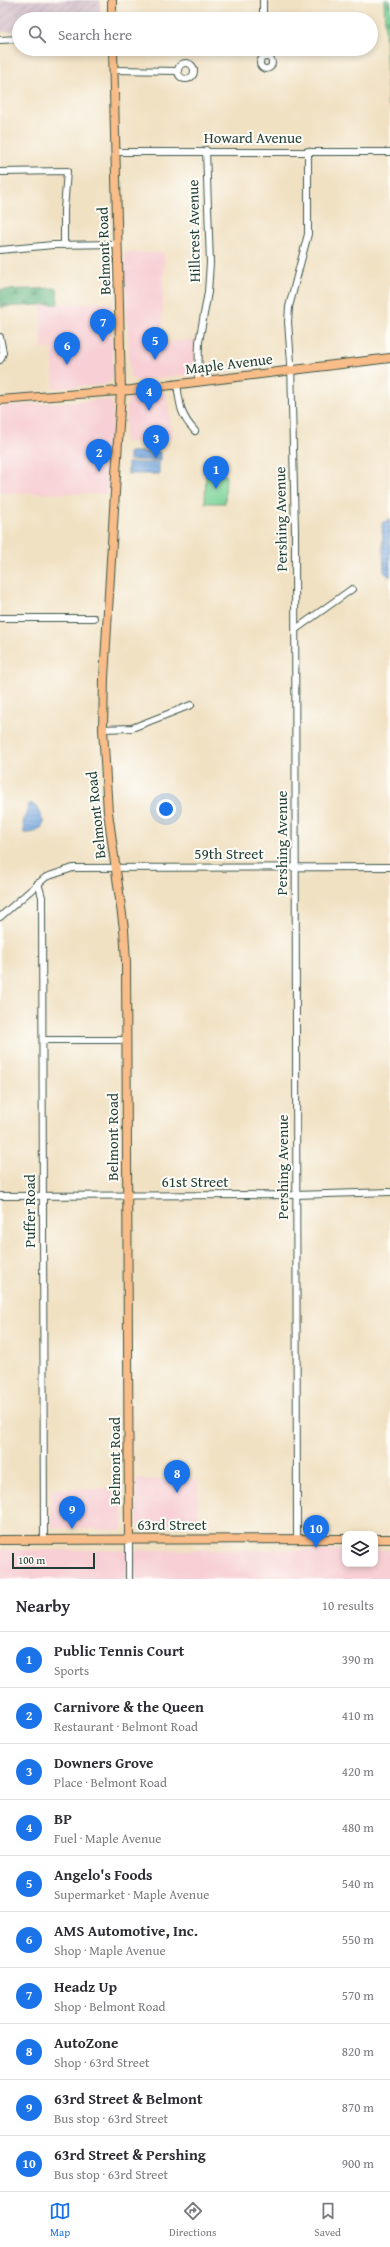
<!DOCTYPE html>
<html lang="en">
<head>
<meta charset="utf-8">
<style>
	body { margin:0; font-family:"Gentium Book Plus",serif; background:#f7f7f7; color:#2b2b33 }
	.controls { position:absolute; right:12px; bottom:12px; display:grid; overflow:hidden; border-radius:8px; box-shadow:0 2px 6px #0003 }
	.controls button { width:36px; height:36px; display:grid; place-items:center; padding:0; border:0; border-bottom:1px solid #e1e1e2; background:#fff; color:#2b2b33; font:20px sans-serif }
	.scale { position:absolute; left:12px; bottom:10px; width:83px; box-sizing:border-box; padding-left:4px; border:2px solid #1f3d34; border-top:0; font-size:11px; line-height:14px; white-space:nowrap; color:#1f3d34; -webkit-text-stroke:3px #fdfcf7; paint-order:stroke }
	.you { position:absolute; left:166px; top:809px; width:14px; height:14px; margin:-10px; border:3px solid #fff; border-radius:50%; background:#1a73e8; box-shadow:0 0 0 6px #1a73e833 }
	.badge { display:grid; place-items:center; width:26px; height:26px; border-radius:50%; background:#1a73e8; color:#fff; font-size:13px; font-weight:700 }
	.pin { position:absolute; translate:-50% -33px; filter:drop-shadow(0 1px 2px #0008) }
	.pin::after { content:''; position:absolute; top:21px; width:14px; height:12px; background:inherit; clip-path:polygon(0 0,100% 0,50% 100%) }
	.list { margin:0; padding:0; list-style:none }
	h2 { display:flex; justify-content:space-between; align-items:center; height:52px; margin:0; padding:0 16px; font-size:17px }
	h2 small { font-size:13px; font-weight:400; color:#7c7c81 }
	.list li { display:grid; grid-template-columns:26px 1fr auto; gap:12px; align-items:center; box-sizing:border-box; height:56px; padding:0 16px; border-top:1px solid #e1e1e2 }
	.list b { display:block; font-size:15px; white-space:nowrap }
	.list p { margin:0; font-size:13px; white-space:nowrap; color:#7c7c81 }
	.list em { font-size:13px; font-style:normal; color:#7c7c81 }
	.icon { flex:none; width:22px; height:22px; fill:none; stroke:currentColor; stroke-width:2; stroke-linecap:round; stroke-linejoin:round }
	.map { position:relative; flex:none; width:390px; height:1579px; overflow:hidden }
	.search { position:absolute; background:#fff; box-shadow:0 2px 6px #0003; left:12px; right:12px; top:12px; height:44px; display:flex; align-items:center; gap:10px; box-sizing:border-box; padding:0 14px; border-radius:22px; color:#7c7c81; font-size:15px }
	.sheet { height:612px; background:#fff }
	nav { display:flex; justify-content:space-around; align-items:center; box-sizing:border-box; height:56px; border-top:1px solid #e1e1e2; background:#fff; font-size:11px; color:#7c7c81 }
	nav a { display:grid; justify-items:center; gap:2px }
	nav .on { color:#1a73e8 }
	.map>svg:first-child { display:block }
	.built { fill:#f7cfd4 }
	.industrial { fill:url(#industrial-furrows) }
	.forest { fill:url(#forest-firs); stroke:#42795a }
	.cemetery { fill:url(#cemetery-stones); stroke:#4e8866 }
	.pitch { fill:#7cd397; stroke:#4e8866 }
	.water { fill:url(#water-rules); stroke:#4a728a }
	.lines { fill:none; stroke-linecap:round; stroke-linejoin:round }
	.minor-casing { stroke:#3e5649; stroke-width:8 }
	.major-casing { stroke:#3e5649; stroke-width:10 }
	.minor { stroke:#fff; stroke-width:6 }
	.major { stroke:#f8bd88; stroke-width:8 }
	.labels { text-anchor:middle; stroke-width:4; stroke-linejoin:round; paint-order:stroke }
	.street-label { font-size:15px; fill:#1f3d34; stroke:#fdfcf7 }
</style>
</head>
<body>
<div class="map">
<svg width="390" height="1579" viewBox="0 0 390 1579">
	<defs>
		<pattern id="industrial-furrows" width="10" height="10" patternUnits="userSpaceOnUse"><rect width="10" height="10" fill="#d2bdc8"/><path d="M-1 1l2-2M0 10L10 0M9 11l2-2" fill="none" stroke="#b4a3ac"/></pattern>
		<pattern id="forest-firs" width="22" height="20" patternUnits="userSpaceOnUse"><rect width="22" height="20" fill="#65b580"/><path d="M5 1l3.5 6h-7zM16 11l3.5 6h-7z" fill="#53946a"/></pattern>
		<pattern id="cemetery-stones" width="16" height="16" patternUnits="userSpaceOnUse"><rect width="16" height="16" fill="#7cd397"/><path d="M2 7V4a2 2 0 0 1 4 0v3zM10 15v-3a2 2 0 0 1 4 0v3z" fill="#65ac7c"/></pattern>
		<pattern id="water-rules" width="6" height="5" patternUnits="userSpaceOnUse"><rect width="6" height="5" fill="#75a6e0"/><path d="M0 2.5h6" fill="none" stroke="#5f88b6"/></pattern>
	</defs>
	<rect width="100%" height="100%" fill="#fdfcf7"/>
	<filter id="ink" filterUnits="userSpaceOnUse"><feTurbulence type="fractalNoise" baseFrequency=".025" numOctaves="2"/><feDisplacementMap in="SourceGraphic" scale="8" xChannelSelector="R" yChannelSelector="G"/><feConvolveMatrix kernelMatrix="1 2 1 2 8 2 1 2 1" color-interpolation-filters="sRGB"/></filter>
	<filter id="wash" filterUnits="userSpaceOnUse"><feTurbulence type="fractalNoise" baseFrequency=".012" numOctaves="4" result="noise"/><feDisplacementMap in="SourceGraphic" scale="16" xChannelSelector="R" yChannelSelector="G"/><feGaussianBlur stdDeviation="0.9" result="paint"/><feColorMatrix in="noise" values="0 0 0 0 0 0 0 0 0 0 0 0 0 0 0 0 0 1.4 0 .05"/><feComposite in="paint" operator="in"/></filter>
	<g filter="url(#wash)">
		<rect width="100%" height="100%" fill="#f1e1c3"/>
		<!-- built -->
		<g class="built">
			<path d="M 124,253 L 164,253 L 162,343 L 197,339 L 194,372 L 191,374 L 137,381 L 130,378 Z"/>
			<path d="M 111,302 L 113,379 L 105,385 L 53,388 L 53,349 L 42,349 L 41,305 Z"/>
			<path d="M 166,392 L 173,438 L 124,443 L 128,398 Z"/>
			<path d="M 99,400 L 109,400 L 113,406 L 109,494 L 0,493 L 0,406 Z"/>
			<path d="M 136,1479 L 198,1480 L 198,1524 L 137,1525 Z"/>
			<path d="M 51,1489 L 123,1489 L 123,1530 L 52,1528 Z"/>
			<path d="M 0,1550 L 345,1550 L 345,1564 L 375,1564 L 375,1550 L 390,1550 L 390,1579 L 0,1579 Z"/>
		</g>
		<!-- industrial -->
		<path class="industrial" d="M 0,0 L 100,0 L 100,19 L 19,19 L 19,31 L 0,32 Z"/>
		<!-- forest -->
		<path class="forest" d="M 57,288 L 58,304 L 0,307 L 0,290 Z"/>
		<!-- cemetery -->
		<path class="cemetery" d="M 384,0 L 390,0 L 390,106 L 388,106 Z"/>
		<!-- pitch -->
		<path class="pitch" d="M 206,474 L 226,475 L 225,503 L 205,503 Z"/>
		<!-- water -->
		<g class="water">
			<path d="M 129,452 L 160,452 L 160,461 L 129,460 Z"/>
			<rect x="128" y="463" width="31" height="11"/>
			<path d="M 390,519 L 390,577 L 384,572 L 382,523 Z"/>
			<path d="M 29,804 L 33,804 L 37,808 L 44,823 C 40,833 32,833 24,833 L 23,823 Z"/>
		</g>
	</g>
	<g filter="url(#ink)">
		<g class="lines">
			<!-- minor casing -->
			<g class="minor-casing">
				<g id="minor">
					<path d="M 263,19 L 263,0"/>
					<path d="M 0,40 L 19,39"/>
					<circle cx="266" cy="63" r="6"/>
					<circle cx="186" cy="71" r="8"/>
					<path d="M 113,70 L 178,71"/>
					<path d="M 115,152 L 390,152"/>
					<path d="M 0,172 L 67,171 L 64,210 L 64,245"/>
					<path d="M 0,250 L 53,245 L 118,244"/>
					<path d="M 0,337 L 3,353 L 0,360"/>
					<path d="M 198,381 L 199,342 L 208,292 L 210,263 L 206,150"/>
					<path d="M 177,384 C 180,405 180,415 195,431"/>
					<path d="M 0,618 L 94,618"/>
					<path d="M 296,629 L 352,589"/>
					<path d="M 103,729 L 132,728 L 191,705"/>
					<path d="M 38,883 L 42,897 L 44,1539"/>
					<path d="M 0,917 L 46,877 L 73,868 L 390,867"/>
					<path d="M 43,1040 L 127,1040"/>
					<path d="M 0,1196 L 295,1195 L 390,1192"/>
					<path d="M 297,1539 L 295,530 L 291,363 L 288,322 L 289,307 L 308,234 L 308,151"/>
					<path d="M 129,1579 L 129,1539"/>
				</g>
			</g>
			<!-- major casing -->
			<g class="major-casing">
				<g id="major">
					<path d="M 112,19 L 112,0"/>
					<path d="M 113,49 L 121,391 L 104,678 L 103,729 L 108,812 L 124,929 L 126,962 L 129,1539"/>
					<path d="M 0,400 L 131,390 L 390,358"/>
					<path d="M 375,1539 L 390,1539"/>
					<path d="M 0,1540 L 345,1539"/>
				</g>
			</g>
			<!-- minor -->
			<use href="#minor" class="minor"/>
			<!-- major -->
			<use href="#major" class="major"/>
		</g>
	</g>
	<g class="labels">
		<!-- street labels -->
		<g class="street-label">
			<text x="253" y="143">Howard Avenue</text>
			<text transform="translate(194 231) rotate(-91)" y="5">Hillcrest Avenue</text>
			<text transform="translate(104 251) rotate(-92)" y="5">Belmont Road</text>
			<text transform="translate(229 364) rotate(-7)" y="5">Maple Avenue</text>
			<text transform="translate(281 519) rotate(-91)" y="5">Pershing Avenue</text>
			<text transform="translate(96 815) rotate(-96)" y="5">Belmont Road</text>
			<text transform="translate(282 843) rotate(-90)" y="5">Pershing Avenue</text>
			<text x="229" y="859">59th Street</text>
			<text transform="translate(113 1137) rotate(-90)" y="5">Belmont Road</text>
			<text transform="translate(283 1167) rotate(-90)" y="5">Pershing Avenue</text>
			<text x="195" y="1187">61st Street</text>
			<text transform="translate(30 1211) rotate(-90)" y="5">Puffer Road</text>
			<text transform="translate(115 1461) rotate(-90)" y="5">Belmont Road</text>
			<text x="172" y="1530">63rd Street</text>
		</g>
	</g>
</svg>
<div class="controls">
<button><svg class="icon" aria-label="layers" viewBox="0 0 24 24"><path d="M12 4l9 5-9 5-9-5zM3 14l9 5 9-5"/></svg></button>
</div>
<div class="scale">100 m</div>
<div class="you"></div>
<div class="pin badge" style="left:216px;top:489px">1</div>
<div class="pin badge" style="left:99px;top:472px">2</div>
<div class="pin badge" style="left:156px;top:458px">3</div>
<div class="pin badge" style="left:149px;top:411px">4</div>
<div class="pin badge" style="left:155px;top:360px">5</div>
<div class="pin badge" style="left:67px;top:365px">6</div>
<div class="pin badge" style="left:103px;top:342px">7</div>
<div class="pin badge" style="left:177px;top:1493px">8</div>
<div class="pin badge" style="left:72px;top:1529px">9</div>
<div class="pin badge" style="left:316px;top:1548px">10</div>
<div class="search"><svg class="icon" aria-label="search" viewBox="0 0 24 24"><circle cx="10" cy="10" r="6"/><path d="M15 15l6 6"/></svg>Search here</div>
</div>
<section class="sheet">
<h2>Nearby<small>10 results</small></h2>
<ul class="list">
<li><span class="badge">1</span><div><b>Public Tennis Court</b><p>Sports</p></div><em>390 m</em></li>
<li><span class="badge">2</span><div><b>Carnivore &amp; the Queen</b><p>Restaurant · Belmont Road</p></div><em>410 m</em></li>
<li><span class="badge">3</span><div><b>Downers Grove</b><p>Place · Belmont Road</p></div><em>420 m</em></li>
<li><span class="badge">4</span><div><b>BP</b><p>Fuel · Maple Avenue</p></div><em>480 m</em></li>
<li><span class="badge">5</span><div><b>Angelo's Foods</b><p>Supermarket · Maple Avenue</p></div><em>540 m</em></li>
<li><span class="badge">6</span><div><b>AMS Automotive, Inc.</b><p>Shop · Maple Avenue</p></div><em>550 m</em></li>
<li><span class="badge">7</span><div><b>Headz Up</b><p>Shop · Belmont Road</p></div><em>570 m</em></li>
<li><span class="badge">8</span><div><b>AutoZone</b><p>Shop · 63rd Street</p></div><em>820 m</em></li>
<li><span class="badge">9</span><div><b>63rd Street &amp; Belmont</b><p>Bus stop · 63rd Street</p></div><em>870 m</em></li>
<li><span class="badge">10</span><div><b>63rd Street &amp; Pershing</b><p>Bus stop · 63rd Street</p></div><em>900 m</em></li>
</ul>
</section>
<nav>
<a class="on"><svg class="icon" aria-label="map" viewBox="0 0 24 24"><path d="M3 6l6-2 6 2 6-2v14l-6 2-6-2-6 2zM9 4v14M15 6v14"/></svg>Map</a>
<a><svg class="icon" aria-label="directions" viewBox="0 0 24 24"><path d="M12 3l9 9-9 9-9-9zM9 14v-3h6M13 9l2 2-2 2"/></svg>Directions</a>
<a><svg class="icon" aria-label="saved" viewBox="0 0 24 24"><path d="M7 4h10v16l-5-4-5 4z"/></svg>Saved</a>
</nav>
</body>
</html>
